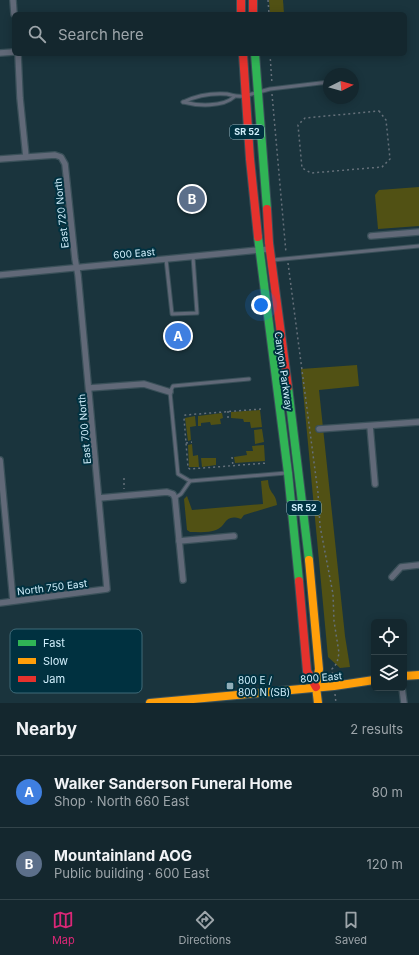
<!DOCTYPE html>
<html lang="en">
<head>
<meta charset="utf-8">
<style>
	body { margin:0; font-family:Inter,sans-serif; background:#21333a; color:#f1f3f6 }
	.controls { position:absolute; right:12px; bottom:12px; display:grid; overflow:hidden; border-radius:6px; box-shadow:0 2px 10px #0003 }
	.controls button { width:36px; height:36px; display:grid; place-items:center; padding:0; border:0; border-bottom:1px solid #33444a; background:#14272e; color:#f1f3f6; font:20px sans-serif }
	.compass { position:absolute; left:323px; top:68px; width:36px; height:36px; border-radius:50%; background:#14272e; box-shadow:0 2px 10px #0003; rotate:85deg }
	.you { position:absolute; left:261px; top:305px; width:14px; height:14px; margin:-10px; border:3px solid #fff; border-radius:50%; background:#1a73e8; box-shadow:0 0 0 6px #1a73e833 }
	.badge { display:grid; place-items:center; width:26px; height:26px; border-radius:50%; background:#db2777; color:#fff; font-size:13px; font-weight:700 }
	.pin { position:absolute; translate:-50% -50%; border:2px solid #fff; box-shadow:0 1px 4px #0006 }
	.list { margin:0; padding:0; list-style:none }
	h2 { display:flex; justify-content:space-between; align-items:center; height:52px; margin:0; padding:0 16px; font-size:17px }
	h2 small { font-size:13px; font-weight:400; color:#9da5aa }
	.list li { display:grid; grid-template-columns:26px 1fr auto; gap:12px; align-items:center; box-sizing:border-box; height:72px; padding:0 16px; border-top:1px solid #33444a }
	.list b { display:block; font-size:15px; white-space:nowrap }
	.list p { margin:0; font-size:13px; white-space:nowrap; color:#9da5aa }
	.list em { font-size:13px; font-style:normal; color:#9da5aa }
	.icon { flex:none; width:22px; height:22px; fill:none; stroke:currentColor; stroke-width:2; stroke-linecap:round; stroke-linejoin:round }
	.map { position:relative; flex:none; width:419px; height:703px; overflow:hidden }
	.search { position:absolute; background:#14272e; box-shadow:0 2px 10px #0003; left:12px; right:12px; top:12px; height:44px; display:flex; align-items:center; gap:10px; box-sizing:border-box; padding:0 14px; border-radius:6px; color:#9da5aa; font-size:15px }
	.sheet { height:196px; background:#14272e }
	nav { display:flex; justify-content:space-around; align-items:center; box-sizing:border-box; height:56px; border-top:1px solid #33444a; background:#14272e; font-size:11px; color:#9da5aa }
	nav a { display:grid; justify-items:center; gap:2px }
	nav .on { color:#db2777 }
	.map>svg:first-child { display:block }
	.green { fill:#515114 }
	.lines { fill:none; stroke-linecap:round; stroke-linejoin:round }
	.lane-casing { stroke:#3a5059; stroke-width:5 }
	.street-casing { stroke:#3a5059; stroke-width:8 }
	.fast-casing { stroke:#3a5059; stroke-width:10 }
	.slow-casing { stroke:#3a5059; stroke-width:10 }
	.jam-casing { stroke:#3a5059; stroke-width:10 }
	.path { stroke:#65707a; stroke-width:1.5; stroke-dasharray:2 3; stroke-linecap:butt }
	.lane { stroke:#616978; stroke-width:3 }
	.street { stroke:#616978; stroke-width:5.5 }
	.fast { stroke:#30b455; stroke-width:8 }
	.slow { stroke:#ff9f0a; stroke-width:8 }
	.jam { stroke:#e5322d; stroke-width:8 }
	.poi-dot { fill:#90aeb9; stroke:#003140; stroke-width:1.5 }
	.labels { text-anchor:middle; stroke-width:4; stroke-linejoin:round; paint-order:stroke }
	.shield { fill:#003140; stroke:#92b6c4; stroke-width:1 }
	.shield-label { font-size:9px; font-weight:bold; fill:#d0effc }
	.street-label { font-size:10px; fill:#d0effc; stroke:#003140 }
	.poi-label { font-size:10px; fill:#d0effc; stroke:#003140; text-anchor:start }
	.key { fill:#003140; stroke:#3e6a78; stroke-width:1 }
	.key-label { font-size:11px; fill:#d0effc }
</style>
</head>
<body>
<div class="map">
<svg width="419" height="703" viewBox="0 0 419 703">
	<rect width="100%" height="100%" fill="#1a343d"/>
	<!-- green -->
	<g class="green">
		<path d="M 269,0 L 283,0 L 284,14 L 270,14 Z"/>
		<path d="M 419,187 L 419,226 L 378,229 L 375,195 L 379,190 Z"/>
		<path d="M 357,365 L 359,386 L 319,390 L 345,636 L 350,667 L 340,668 L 328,657 L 301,369 Z"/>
		<path d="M 260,410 L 262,427 L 251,428 L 250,422 L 244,422 L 243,419 L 231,418 L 231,412 Z"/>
		<path d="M 222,413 L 223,418 L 220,419 L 221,424 L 211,425 L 210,422 L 201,423 L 201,426 L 198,426 L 198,416 Z"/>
		<path d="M 195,416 L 196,426 L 190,427 L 191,440 L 188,441 L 185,418 Z"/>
		<path d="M 262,429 L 264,442 L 255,444 L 254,430 Z"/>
		<path d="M 192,444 L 193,456 L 198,455 L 199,467 L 189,467 L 188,445 Z"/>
		<path d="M 264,445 L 265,461 L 235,463 L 234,457 L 247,455 L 246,451 L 253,451 L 252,446 Z"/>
		<path d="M 201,458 L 216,458 L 216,465 L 202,467 Z"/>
		<path d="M 268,480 C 269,495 276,492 277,505 L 244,515 L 241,519 C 224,513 227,526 216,530 C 209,533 198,532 190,532 L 187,530 L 184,499 L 187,496 L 192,510 L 263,504 L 261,481 Z"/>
	</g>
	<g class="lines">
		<!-- lane casing -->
		<g class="lane-casing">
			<g id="lane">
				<path d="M 248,95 L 270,89 L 329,82"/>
				<path d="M 183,102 C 196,96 213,93 227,94 C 233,95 236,97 243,96"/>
				<path d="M 183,102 C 198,106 223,107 234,97"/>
				<path d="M 166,259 L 172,314 L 197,313 L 193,257"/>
				<path d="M 273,260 L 419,246"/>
				<path d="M 249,379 L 173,386 L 170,392 L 178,474 L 190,481 L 286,473"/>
				<path d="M 175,498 L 181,494 L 190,481"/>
			</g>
		</g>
		<!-- street casing -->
		<g class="street-casing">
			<g id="street">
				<path d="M 13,0 L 14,14"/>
				<path d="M 0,53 L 14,52"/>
				<path d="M 18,54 L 20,98 L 26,157"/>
				<path d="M 0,159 L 55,155 L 61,157 L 65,164 L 75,259 L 78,275 L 107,589 L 0,603"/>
				<path d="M 371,236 L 419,232"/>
				<path d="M 0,275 L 270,249"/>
				<path d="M 89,388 L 144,384 L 170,392"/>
				<path d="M 370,426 L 375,484"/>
				<path d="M 319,429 L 419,422"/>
				<path d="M 0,460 L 13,601"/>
				<path d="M 99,498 L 167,492 L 173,494 L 175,498 L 183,580"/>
				<path d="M 179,541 L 234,536"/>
				<path d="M 392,577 L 401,567 L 419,565"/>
				<path d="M 402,688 L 404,703"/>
			</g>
		</g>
		<!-- fast casing -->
		<g class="fast-casing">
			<g id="fast">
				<path d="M 255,54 L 267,209"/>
				<path d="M 258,237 L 288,473 L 299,581"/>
				<path d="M 288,387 L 309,560"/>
			</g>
		</g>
		<!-- slow casing -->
		<g class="slow-casing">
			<g id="slow">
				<path d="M 309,560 L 319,669 L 316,687 L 318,703"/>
				<path d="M 404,676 L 419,675"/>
				<path d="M 150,703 L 334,686 L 374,680"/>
			</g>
		</g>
		<!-- jam casing -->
		<g class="jam-casing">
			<g id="jam">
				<path d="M 241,0 L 241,14"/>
				<path d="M 253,0 L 253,14"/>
				<path d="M 243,54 L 250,159 L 258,237"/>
				<path d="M 267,209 L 269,243 L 288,387"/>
				<path d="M 299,581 L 307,671 L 316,687"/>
			</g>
		</g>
		<!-- path -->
		<g class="path">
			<path d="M 268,0 L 269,14"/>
			<path d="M 270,54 L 272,84"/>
			<path d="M 272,94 L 286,253"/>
			<path d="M 379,111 L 386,120 L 390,159 L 382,167 L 311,173 L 302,168 L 298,125 L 305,118 Z"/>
			<path d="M 288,263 L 318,493 L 320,526 L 333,594 L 334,621 L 339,653 L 337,663 L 332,669 L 333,678"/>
			<path d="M 261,409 L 185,415 L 184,418 L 188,468 L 190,469 L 267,463"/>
			<path d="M 228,411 L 228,418"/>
			<path d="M 186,443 L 192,442"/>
			<path d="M 232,457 L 233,466"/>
			<path d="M 124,478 L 124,489"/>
			<path d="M 335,694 L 336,703"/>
		</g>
		<!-- lane -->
		<use href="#lane" class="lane"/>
		<!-- street -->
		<use href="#street" class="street"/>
		<!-- fast -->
		<use href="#fast" class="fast"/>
		<!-- slow -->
		<use href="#slow" class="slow"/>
		<!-- jam -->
		<use href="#jam" class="jam"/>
	</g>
	<!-- markers -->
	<rect class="poi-dot" x="226" y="682" width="8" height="8" rx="2"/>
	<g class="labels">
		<!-- shield labels -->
		<g class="shield">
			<rect x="230" y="125" width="34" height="14" rx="3"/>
			<rect x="287" y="501" width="34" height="14" rx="3"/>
		</g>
		<g class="shield-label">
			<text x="247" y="135">SR 52</text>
			<text x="304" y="511">SR 52</text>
		</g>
		<!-- street labels -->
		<g class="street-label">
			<text transform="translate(61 213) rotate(-96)" y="4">East 720 North</text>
			<text transform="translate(134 253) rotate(-5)" y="4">600 East</text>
			<text transform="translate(284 371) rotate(82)" y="4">Canyon Parkway</text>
			<text transform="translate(84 429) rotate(-95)" y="4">East 700 North</text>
			<text transform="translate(52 587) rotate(-7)" y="4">North 750 East</text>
			<text transform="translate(321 677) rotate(-5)" y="4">800 East</text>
		</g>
		<!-- poi labels -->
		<g class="poi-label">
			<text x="238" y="684">800 E /<tspan x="238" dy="12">800 N (SB)</tspan></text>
		</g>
	</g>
	<!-- legend -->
	<rect x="10" y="629" width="132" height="64" rx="6" class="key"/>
	<rect x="18" y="640" width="18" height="6" fill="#30b455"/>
	<rect x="18" y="658" width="18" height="6" fill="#ff9f0a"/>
	<rect x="18" y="676" width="18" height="6" fill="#e5322d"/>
	<g class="key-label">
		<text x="43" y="647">Fast</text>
		<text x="43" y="665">Slow</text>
		<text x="43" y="683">Jam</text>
	</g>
</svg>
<div class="controls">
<button><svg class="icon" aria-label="locate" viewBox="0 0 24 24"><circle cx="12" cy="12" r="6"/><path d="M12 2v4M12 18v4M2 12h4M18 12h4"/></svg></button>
<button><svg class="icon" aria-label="layers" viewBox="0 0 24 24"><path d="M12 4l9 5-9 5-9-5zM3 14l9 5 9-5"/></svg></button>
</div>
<svg class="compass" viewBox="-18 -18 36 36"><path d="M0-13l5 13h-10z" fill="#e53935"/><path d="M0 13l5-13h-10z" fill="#9da5aa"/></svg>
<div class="you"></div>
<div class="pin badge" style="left:178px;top:336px;background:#3f7fe0">A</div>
<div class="pin badge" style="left:192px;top:199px;background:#5c6f8a">B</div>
<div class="search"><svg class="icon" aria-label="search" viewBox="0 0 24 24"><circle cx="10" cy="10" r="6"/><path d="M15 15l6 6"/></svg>Search here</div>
</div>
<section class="sheet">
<h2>Nearby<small>2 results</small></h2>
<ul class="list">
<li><span class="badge" style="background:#3f7fe0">A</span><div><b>Walker Sanderson Funeral Home</b><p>Shop · North 660 East</p></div><em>80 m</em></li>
<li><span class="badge" style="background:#5c6f8a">B</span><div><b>Mountainland AOG</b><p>Public building · 600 East</p></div><em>120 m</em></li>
</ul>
</section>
<nav>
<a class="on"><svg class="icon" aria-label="map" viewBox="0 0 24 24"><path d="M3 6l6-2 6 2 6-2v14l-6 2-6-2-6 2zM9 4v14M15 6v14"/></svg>Map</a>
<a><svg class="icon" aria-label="directions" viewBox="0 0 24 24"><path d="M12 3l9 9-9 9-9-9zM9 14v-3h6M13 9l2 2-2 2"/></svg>Directions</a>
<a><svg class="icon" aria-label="saved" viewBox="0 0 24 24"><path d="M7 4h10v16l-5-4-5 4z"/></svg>Saved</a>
</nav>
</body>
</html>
